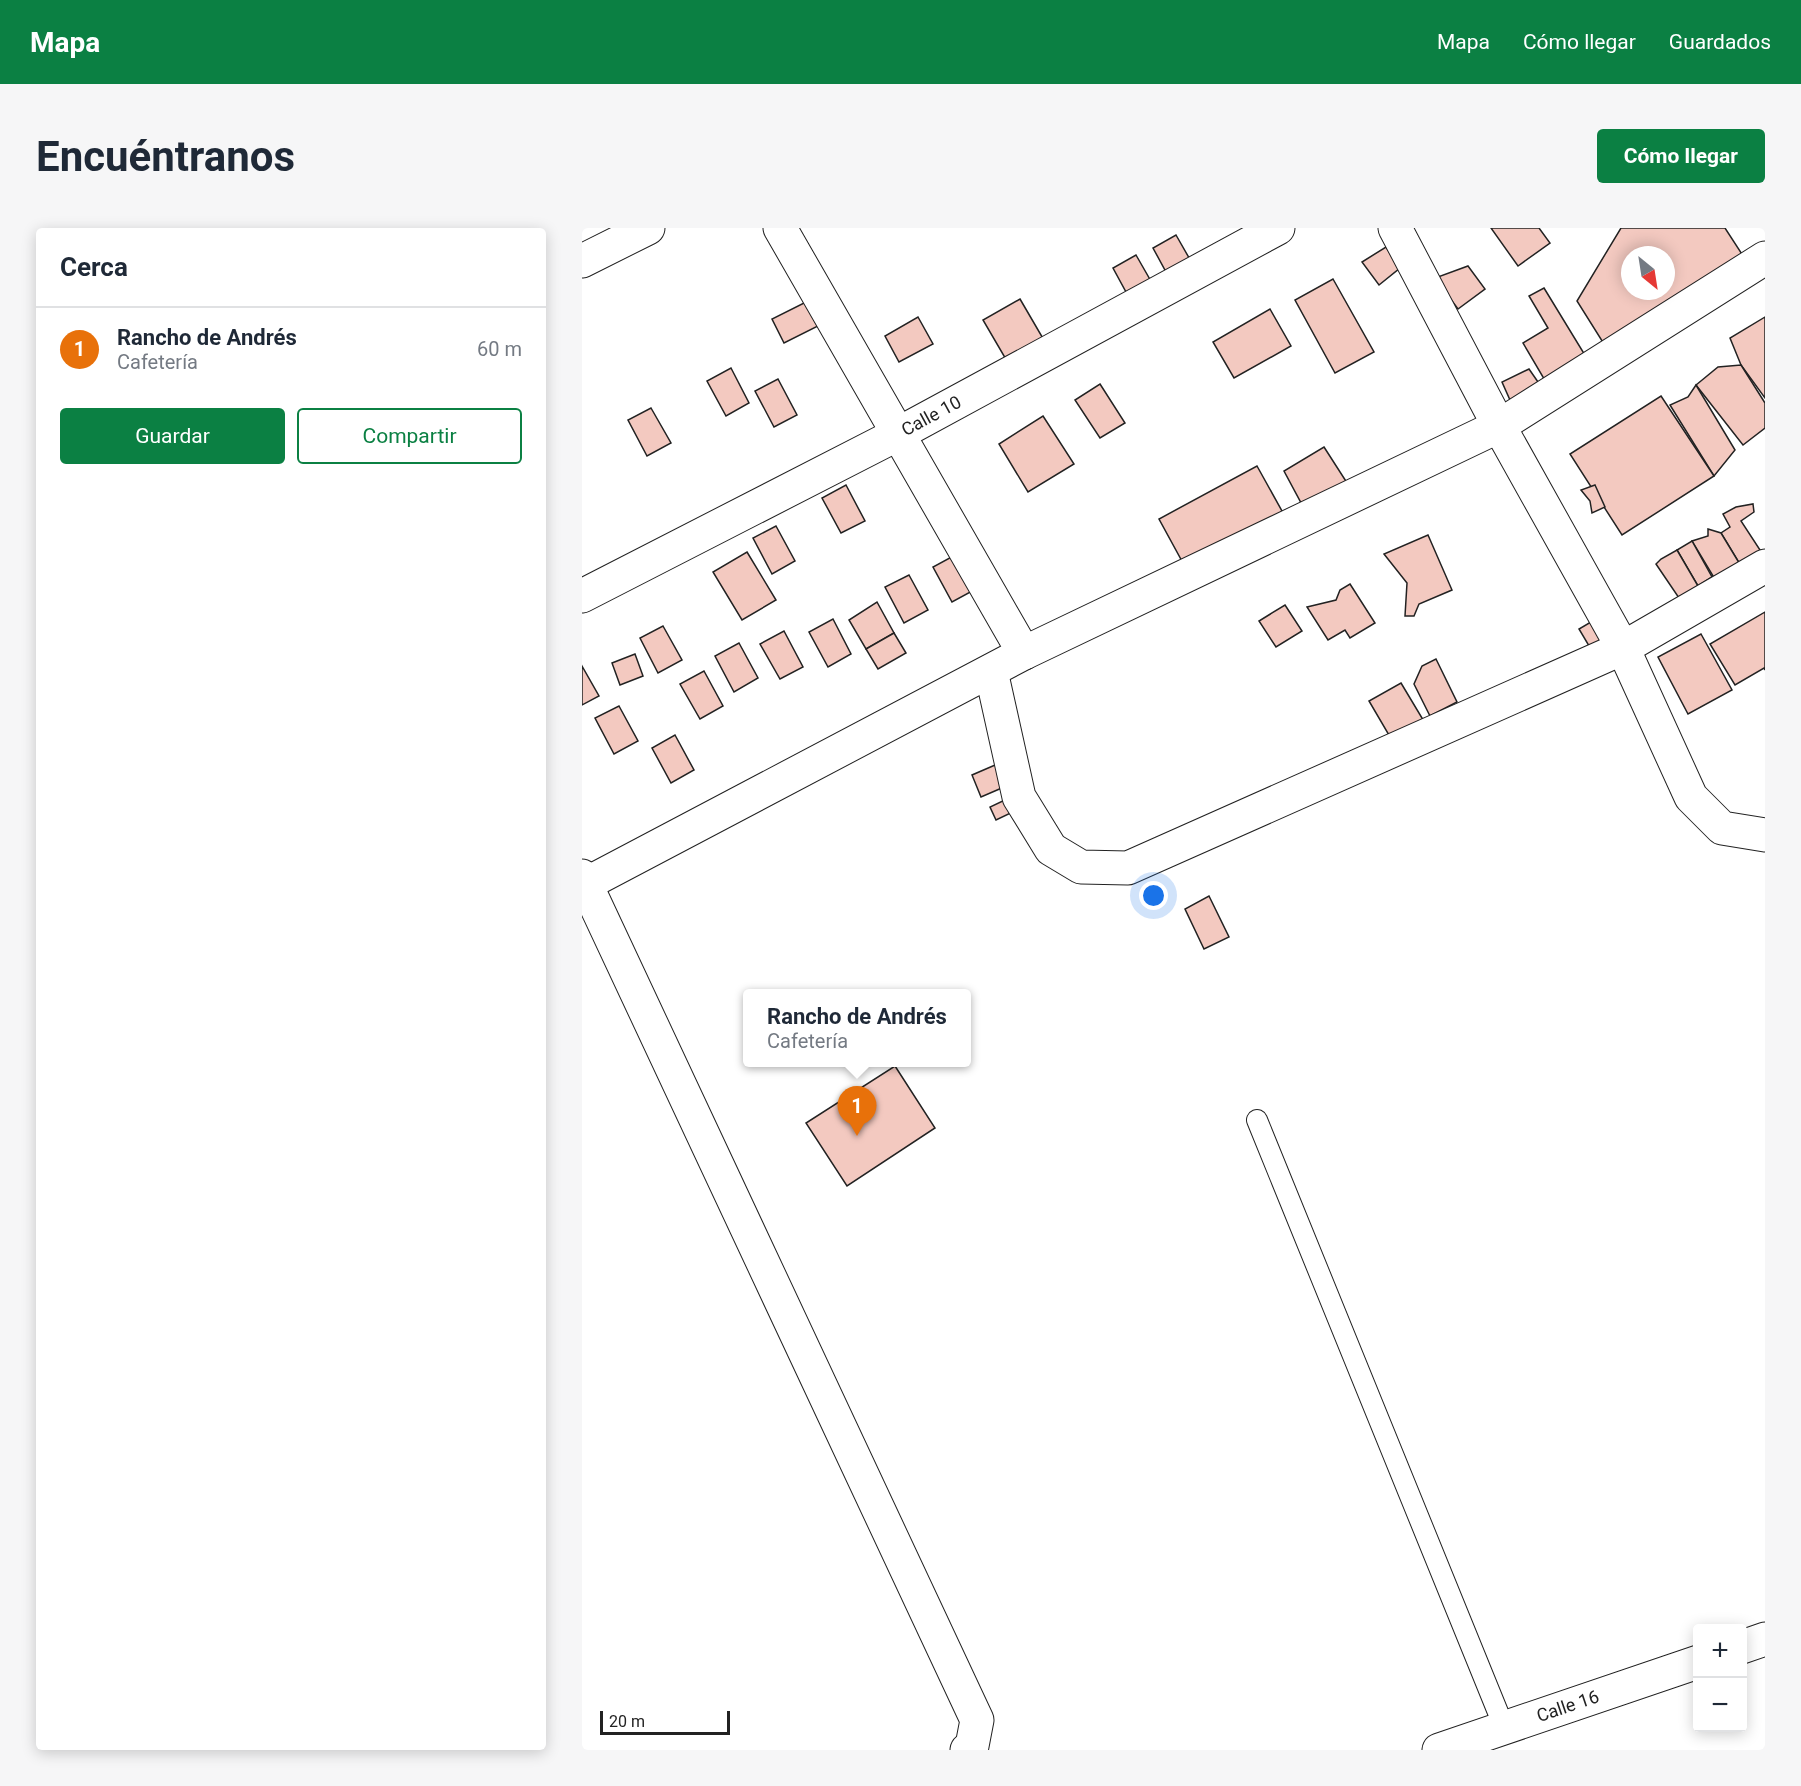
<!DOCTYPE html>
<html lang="es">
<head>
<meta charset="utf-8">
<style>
	body { margin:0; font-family:Roboto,sans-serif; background:#f6f6f7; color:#1f2937 }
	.controls { position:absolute; right:18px; bottom:18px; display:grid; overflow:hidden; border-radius:6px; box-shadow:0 3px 15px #0003 }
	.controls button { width:54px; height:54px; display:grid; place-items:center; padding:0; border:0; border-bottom:2px solid #e0e1e3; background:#fff; color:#1f2937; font:30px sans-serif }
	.compass { position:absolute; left:1039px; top:18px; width:54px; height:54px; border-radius:50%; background:#fff; box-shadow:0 3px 15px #0003; rotate:150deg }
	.scale { position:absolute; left:18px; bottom:15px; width:130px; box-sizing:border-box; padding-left:6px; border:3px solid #222; border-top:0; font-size:16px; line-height:21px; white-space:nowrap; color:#222; -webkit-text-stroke:4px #fff; paint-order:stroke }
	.you { position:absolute; left:572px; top:668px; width:21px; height:21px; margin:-15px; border:4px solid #fff; border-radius:50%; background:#1a73e8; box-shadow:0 0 0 9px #1a73e833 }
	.badge { display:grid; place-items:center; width:39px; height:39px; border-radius:50%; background:#0b8043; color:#fff; font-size:20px; font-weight:700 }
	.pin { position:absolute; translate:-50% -50px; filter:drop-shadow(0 2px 3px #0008) }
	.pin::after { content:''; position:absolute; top:32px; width:21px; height:18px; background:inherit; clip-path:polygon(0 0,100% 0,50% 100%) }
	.popup { position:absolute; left:161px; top:761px; width:228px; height:78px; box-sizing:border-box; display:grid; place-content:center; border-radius:6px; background:#fff; filter:drop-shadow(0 2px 4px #0005); font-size:20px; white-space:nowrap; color:#747a83 }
	.popup b { font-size:22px; color:#1f2937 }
	.popup::after { content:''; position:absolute; left:50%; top:100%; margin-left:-12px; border:12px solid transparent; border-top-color:#fff }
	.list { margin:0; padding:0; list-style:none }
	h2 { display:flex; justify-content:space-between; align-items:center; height:78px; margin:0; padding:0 24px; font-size:26px }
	h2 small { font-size:20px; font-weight:400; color:#747a83 }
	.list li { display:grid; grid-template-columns:39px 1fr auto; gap:18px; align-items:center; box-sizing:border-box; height:84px; padding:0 24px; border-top:2px solid #e0e1e3 }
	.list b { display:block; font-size:22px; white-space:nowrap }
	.list p { margin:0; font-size:20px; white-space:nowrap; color:#747a83 }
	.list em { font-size:20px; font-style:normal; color:#747a83 }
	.actions { display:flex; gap:12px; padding:18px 24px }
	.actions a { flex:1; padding:14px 0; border:2px solid #0b8043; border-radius:6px; text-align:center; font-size:21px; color:#0b8043 }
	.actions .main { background:#0b8043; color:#fff }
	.map { position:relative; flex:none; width:1183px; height:1522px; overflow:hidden; border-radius:6px }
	header { display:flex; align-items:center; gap:36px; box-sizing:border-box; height:84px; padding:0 30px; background:#0b8043; color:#fff }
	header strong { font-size:28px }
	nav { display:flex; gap:33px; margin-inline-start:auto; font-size:21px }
	.intro { display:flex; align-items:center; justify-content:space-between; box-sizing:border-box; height:144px; padding:0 36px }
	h1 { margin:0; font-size:42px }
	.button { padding:15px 27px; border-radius:6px; background:#0b8043; color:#fff; font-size:21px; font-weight:700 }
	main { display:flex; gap:36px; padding:0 36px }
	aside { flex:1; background:#fff; border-radius:6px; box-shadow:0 3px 15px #0003 }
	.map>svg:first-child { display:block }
	.building { fill:#f3c9c0; stroke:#222; stroke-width:1.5; fill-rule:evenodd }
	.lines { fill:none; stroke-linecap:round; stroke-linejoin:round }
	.service-casing { stroke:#222; stroke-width:22 }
	.minor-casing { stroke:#222; stroke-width:35 }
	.trunk-casing { stroke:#222; stroke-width:35 }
	.service { stroke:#fff; stroke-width:20 }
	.minor { stroke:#fff; stroke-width:33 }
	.trunk { stroke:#fff; stroke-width:33 }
	.labels { text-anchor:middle; stroke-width:4.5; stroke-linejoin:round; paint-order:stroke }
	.street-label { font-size:18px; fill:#222; stroke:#fff }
</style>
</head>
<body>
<header>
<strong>Mapa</strong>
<nav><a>Mapa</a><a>Cómo llegar</a><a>Guardados</a></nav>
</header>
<div class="intro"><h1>Encuéntranos</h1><a class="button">Cómo llegar</a></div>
<main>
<aside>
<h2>Cerca<small></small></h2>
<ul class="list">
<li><span class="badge" style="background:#e8710a">1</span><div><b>Rancho de Andrés</b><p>Cafetería</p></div><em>60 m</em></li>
</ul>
<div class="actions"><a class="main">Guardar</a><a>Compartir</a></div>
</aside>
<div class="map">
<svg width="1183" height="1522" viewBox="0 0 1183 1522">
	<rect width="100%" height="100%" fill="#fff"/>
	<!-- building -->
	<g class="building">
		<path d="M 909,0 L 957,0 L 968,15 L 936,38 Z"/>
		<path d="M 1039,0 L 1143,0 L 1167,37 L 1027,124 L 995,73 ZM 1048,27 L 1084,27 L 1084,63 L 1048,63 Z"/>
		<path d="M 594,7 L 614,42 L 590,55 L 571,20 Z"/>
		<path d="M 804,19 L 818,40 L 797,57 L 780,34 Z"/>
		<path d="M 554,27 L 574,62 L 550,75 L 531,40 Z"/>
		<path d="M 886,38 L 903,61 L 876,81 L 853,50 Z"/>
		<path d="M 751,51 L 792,124 L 753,145 L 713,72 Z"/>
		<path d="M 962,60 L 1009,137 L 968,161 L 941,115 L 966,100 L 947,68 Z"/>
		<path d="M 438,71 L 466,119 L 429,140 L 401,92 Z"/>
		<path d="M 226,73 L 238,97 L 202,115 L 190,91 Z"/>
		<path d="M 688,81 L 709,118 L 652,150 L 631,114 Z"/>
		<path d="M 336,89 L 351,116 L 317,134 L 303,108 Z"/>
		<path d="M 1183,89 L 1183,170 L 1159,137 L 1148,110 Z"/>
		<path d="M 1159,137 L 1183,175 L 1183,200 L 1161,217 L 1114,157 L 1136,139 Z"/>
		<path d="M 149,140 L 167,175 L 144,188 L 125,153 Z"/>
		<path d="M 947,141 L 963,164 L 932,181 L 920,154 Z"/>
		<path d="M 196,151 L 215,187 L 192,199 L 173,163 Z"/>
		<path d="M 518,156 L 543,195 L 518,210 L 493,172 Z"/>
		<path d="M 1114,157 L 1153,222 L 1132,248 L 1088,177 L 1106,169 Z"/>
		<path d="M 1079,168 L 1132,248 L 1040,307 L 988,226 Z"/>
		<path d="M 69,180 L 89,215 L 65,228 L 46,192 Z"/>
		<path d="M 461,188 L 492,236 L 446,264 L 417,216 Z"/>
		<path d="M 742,219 L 769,261 L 725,286 L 702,243 Z"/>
		<path d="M 675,238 L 705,292 L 607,346 L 577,291 Z"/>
		<path d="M 264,257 L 283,293 L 259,305 L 240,270 Z"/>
		<path d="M 1013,257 L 1023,279 L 1010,285 L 1008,273 L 999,262 Z"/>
		<path d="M 1171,276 L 1172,284 L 1159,293 L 1180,325 L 1159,338 L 1139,305 L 1148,299 L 1141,286 L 1154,279 Z"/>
		<path d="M 194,298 L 213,333 L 190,346 L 171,310 Z"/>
		<path d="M 1126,301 L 1139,305 L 1159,338 L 1137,358 L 1110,313 L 1126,308 Z"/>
		<path d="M 846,307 L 870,362 L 837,376 L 832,388 L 823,388 L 825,355 L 802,326 Z"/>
		<path d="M 1110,313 L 1130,349 L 1116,358 L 1095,322 Z"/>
		<path d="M 1095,322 L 1116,358 L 1097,370 L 1074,336 L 1079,331 Z"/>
		<path d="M 165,324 L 194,372 L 160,392 L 131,344 Z"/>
		<path d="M 375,326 L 394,361 L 370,374 L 351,339 Z"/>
		<path d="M 327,347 L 346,382 L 322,395 L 303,359 Z"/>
		<path d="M 768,356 L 793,395 L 768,410 L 763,402 L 746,412 L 725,379 L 754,372 L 758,362 Z"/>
		<path d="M 295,374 L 312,405 L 284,421 L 267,392 Z"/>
		<path d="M 703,377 L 720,403 L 694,419 L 677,393 Z"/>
		<path d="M 1183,384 L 1183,442 L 1182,440 L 1153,457 L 1128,416 Z"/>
		<path d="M 1019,388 L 1032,409 L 1010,423 L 997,401 Z"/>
		<path d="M 251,391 L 269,426 L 246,439 L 227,404 Z"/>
		<path d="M 81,398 L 100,432 L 76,445 L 58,410 Z"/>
		<path d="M 202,403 L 221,439 L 198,451 L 178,416 Z"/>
		<path d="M 312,405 L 324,425 L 296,441 L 284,421 Z"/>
		<path d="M 1119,406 L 1150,462 L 1106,486 L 1076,429 Z"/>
		<path d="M 157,415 L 176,450 L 152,464 L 133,428 Z"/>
		<path d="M 53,426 L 61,448 L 38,457 L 30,435 Z"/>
		<path d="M 854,431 L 875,474 L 848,488 L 832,456 L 840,438 Z"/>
		<path d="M 0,438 L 17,468 L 0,477 Z"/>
		<path d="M 122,443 L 141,478 L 118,491 L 98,456 Z"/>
		<path d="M 819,455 L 843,495 L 811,514 L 787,473 Z"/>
		<path d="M 37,478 L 56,513 L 32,526 L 13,490 Z"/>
		<path d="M 93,507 L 112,542 L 89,555 L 70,520 Z"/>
		<path d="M 420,534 L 429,556 L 399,569 L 390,547 Z"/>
		<path d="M 427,570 L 433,583 L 414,592 L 408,579 Z"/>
		<path d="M 627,668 L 647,709 L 622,721 L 603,681 Z"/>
		<path d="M 313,838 L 353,900 L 265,958 L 224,895 Z"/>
	</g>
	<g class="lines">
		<!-- service casing -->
		<g class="service-casing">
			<path id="service" d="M 675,892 L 922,1499"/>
		</g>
		<!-- minor casing -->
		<g class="minor-casing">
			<g id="minor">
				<path d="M 198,0 L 442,425"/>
				<path d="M 813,0 L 917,198 L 1041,420 L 1109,569 L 1140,600 L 1183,607"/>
				<path d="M 0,33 L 66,0"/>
				<path id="s1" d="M 0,368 L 316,206 L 696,0"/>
				<path d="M 409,443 L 437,569 L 469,621 L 499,639 L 546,640 L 1041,420 L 1183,338"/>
				<path d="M 0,648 L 395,1492 L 390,1518 L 385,1522"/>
				<path d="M 4,656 L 442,425 L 917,198 L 1183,30"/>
			</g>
		</g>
		<!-- trunk casing -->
		<g class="trunk-casing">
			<g id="trunk">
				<path d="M 1160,1419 L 1183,1411"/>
				<path id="s2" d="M 857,1522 L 1116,1434"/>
			</g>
		</g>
		<!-- service -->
		<use href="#service" class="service"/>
		<!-- minor -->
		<use href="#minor" class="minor"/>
		<!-- trunk -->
		<use href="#trunk" class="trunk"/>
	</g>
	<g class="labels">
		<!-- street labels -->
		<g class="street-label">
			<text dy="6" stroke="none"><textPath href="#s1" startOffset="393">Calle 10</textPath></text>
			<text dy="6" stroke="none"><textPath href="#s2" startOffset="136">Calle 16</textPath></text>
		</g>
	</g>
</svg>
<div class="controls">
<button>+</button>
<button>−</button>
</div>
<svg class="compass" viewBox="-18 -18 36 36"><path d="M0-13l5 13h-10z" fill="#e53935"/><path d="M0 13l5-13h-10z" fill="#747a83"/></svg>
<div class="scale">20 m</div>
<div class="you"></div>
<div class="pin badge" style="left:275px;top:908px;background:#e8710a">1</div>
<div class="popup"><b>Rancho de Andrés</b>Cafetería</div>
</div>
</main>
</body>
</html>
